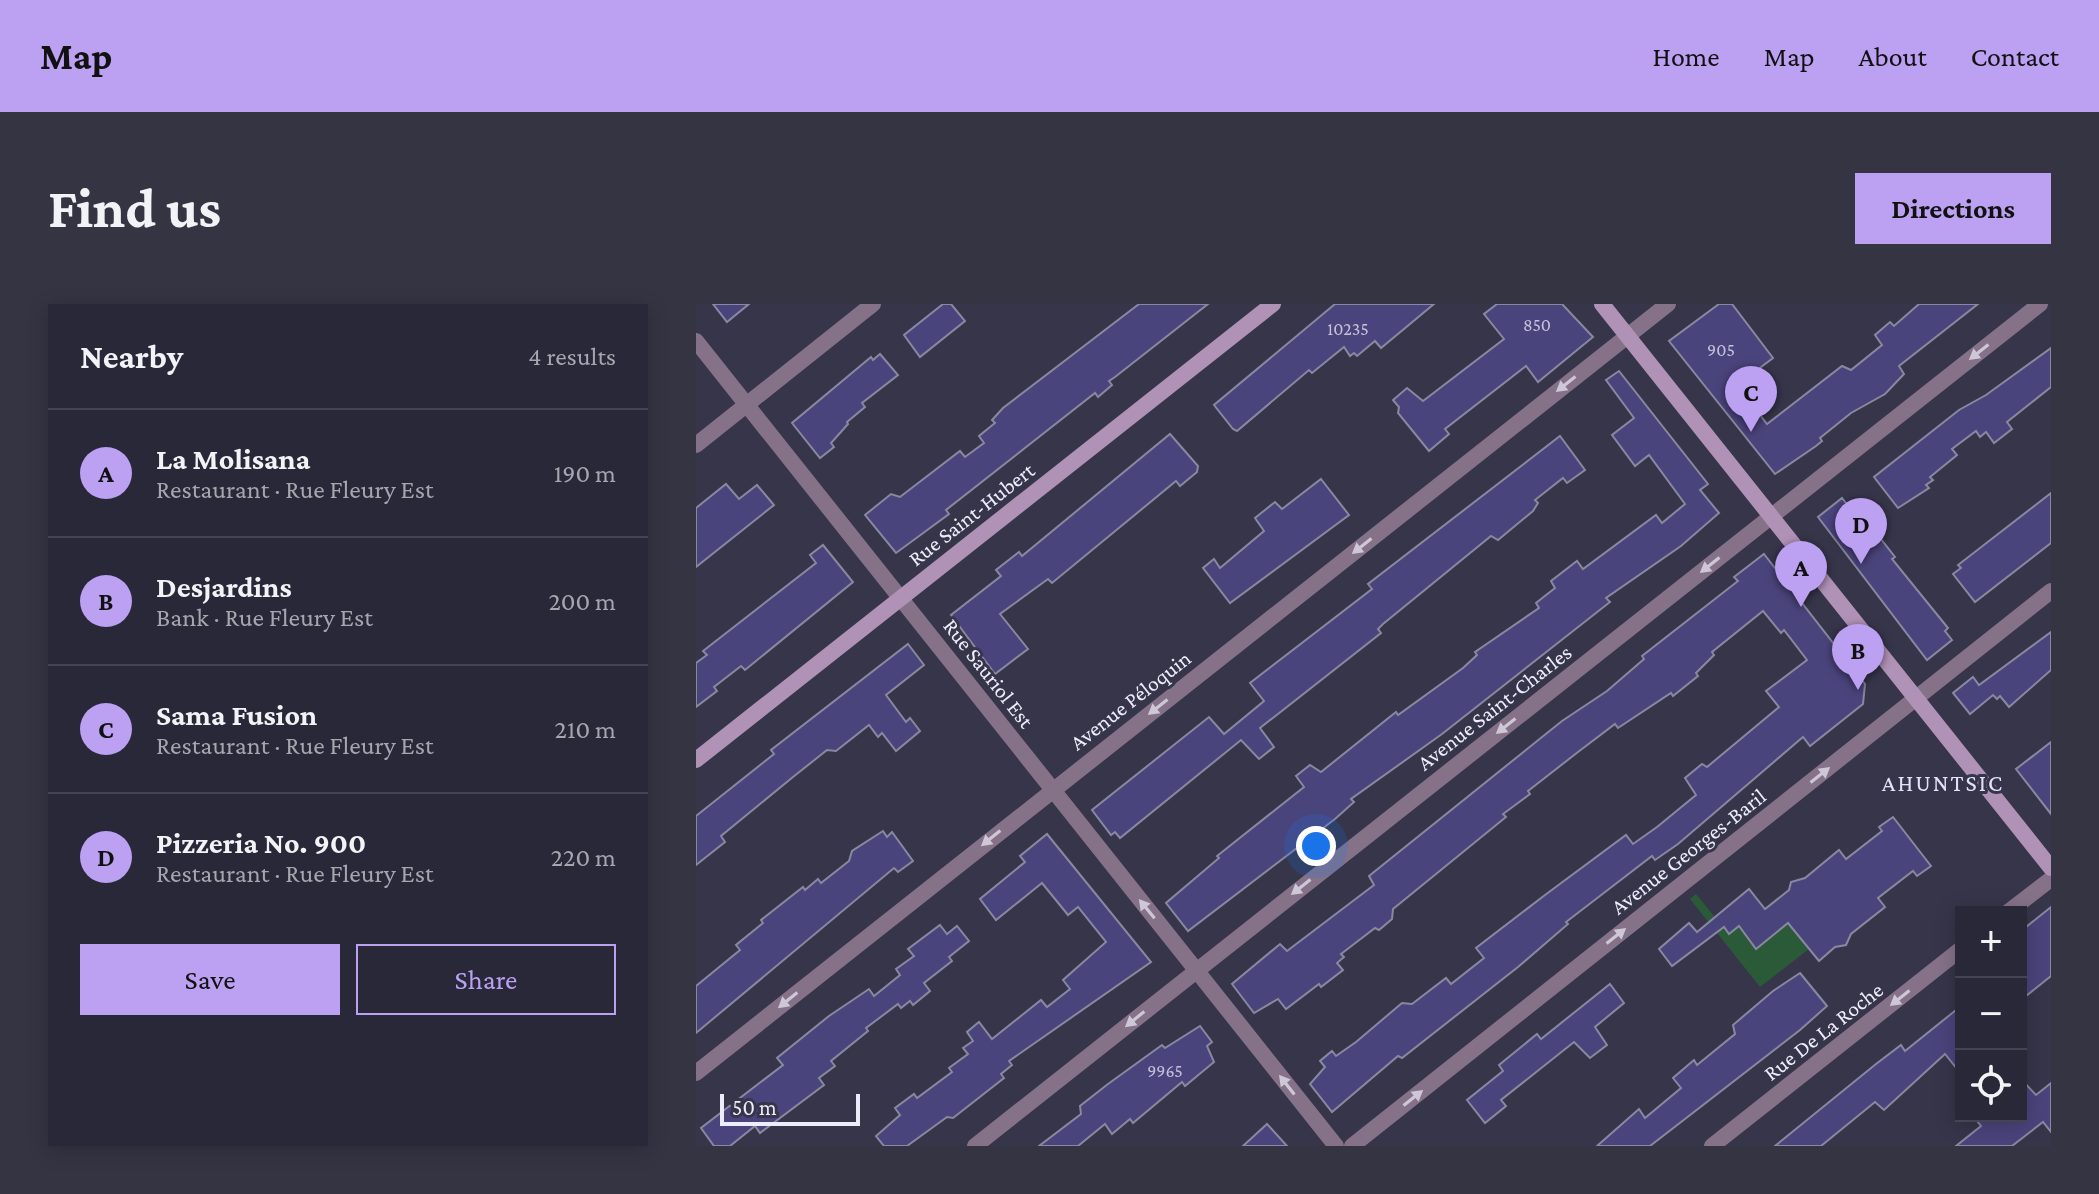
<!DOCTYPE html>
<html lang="en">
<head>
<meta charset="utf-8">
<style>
	body { margin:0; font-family:"Crimson Pro",serif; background:#343443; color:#f1f3f6 }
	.controls { position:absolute; right:24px; bottom:24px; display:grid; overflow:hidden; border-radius:0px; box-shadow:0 4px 20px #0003 }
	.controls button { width:72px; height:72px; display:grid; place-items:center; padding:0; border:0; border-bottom:2px solid #444453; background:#282838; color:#f1f3f6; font:40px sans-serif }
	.scale { position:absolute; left:24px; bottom:20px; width:140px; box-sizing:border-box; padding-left:8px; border:4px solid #edecfa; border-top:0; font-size:22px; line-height:28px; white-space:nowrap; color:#edecfa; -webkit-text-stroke:6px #36354a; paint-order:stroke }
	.you { position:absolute; left:620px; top:542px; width:28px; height:28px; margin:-20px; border:6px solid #fff; border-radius:50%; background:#1a73e8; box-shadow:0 0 0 12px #1a73e833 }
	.badge { display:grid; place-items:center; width:52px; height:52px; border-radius:50%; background:#bca0f2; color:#111; font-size:26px; font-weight:700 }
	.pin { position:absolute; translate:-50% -66px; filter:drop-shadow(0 2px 4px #0008) }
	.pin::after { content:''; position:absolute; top:42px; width:28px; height:24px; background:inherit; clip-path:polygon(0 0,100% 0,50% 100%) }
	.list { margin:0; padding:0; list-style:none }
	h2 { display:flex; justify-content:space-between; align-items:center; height:104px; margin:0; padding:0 32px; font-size:34px }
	h2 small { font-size:26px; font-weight:400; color:#a5a6ae }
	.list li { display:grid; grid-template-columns:52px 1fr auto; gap:24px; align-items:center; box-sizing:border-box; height:128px; padding:0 32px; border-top:2px solid #444453 }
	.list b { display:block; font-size:30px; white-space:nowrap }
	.list p { margin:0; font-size:26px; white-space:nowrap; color:#a5a6ae }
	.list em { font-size:26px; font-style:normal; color:#a5a6ae }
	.actions { display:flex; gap:16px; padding:24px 32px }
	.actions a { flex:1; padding:18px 0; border:2px solid #bca0f2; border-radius:0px; text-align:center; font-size:28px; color:#bca0f2 }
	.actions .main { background:#bca0f2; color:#111 }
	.icon { flex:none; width:44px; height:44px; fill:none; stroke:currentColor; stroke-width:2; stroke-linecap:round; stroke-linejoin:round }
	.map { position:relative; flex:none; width:1355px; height:842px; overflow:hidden; border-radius:0px }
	header { display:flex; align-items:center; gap:48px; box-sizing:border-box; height:112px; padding:0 40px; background:#bca0f2; color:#111 }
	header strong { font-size:38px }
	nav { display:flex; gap:44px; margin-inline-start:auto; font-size:28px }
	.intro { display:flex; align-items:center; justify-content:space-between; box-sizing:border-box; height:192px; padding:0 48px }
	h1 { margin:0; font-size:56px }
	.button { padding:20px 36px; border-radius:0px; background:#bca0f2; color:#111; font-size:28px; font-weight:700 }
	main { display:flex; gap:48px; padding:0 48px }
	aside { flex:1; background:#282838; border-radius:0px; box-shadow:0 4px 20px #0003 }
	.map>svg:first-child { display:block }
	.green { fill:#2a5a37 }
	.building { fill:#4a447c; stroke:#8888a0; stroke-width:2 }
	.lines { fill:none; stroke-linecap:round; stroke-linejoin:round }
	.street { stroke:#857289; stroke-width:16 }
	.secondary { stroke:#b092b7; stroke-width:16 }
	.oneway { fill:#cec7d8 }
	.labels { text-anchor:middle; stroke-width:6; stroke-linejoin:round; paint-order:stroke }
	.number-label { font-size:18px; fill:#c4c2da }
	.street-label { font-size:22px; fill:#edecfa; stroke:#36354a }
	.neighbourhood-label { font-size:24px; letter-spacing:2px; fill:#e2e1fd; stroke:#36354a }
</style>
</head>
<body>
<header>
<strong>Map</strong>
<nav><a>Home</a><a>Map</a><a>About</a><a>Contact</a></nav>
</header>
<div class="intro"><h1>Find us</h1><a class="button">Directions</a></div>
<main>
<aside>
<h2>Nearby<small>4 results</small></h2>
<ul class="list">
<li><span class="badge">A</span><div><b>La Molisana</b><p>Restaurant · Rue Fleury Est</p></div><em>190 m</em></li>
<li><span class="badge">B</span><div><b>Desjardins</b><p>Bank · Rue Fleury Est</p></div><em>200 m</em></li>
<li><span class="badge">C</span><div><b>Sama Fusion</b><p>Restaurant · Rue Fleury Est</p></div><em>210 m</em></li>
<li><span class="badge">D</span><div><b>Pizzeria No. 900</b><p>Restaurant · Rue Fleury Est</p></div><em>220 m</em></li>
</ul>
<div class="actions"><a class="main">Save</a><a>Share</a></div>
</aside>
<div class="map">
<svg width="1355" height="842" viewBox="0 0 1355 842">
	<rect width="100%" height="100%" fill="#36354a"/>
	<!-- green -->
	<path class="green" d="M 1000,590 L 1033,630 L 1043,622 L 1060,645 L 1092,619 L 1113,645 L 1064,683 L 994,595 Z"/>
	<!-- building -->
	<g class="building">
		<path d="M 17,0 L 53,0 L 31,18 Z"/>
		<path d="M 247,0 L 255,0 L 269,17 L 224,53 L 208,31 Z"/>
		<path d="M 443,0 L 512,0 L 419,73 L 413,77 L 416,81 L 402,93 L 399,89 L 250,206 L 253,210 L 200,249 L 169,211 L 195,190 L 204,193 L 264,147 L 269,153 L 288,139 L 283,132 L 299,119 L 296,116 L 307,104 Z"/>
		<path d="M 639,0 L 738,0 L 685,44 L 679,37 L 661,52 L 658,49 L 654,52 L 648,43 L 616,69 L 613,66 L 541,127 L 537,125 L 518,101 Z"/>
		<path d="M 801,0 L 866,0 L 897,33 L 842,78 L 830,62 L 749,125 L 753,130 L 733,147 L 702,109 L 703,103 L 697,96 L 711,84 L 727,97 L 808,35 L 788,10 Z"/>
		<path d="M 1023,0 L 1036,0 L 1077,54 L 1041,81 L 1071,120 L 1146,62 L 1155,66 L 1186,41 L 1179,31 L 1194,18 L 1198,22 L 1223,0 L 1282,0 L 1203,62 L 1208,70 L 1189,90 L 1155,109 L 1124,134 L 1126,137 L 1120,142 L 1079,170 L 973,37 Z"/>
		<path d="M 1355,44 L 1355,83 L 1311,118 L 1316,125 L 1298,139 L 1290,128 L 1284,133 L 1280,127 L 1256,145 L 1261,151 L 1234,173 L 1237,176 L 1230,181 L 1233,184 L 1202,204 L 1178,173 L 1263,106 L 1290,91 Z"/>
		<path d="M 184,50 L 202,71 L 166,99 L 169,103 L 151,118 L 152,120 L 135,139 L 138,143 L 124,154 L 96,119 L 175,53 L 177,56 Z"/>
		<path d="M 923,67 L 1012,180 L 1004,186 L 1023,209 L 985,242 L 910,294 L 914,298 L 746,430 L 655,495 L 658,498 L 639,515 L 492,627 L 470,599 L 523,554 L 521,552 L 608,483 L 600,472 L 614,461 L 625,468 L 700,408 L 702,411 L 767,364 L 781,351 L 779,348 L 843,304 L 840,299 L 859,284 L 855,277 L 881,257 L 887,265 L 960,211 L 966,219 L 989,200 L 953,151 L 939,162 L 916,131 L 938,114 L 910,76 Z"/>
		<path d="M 474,130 L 502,162 L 501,168 L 484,182 L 480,177 L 356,279 L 352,275 L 304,310 L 332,345 L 299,370 L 255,311 L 305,272 L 300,266 L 323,248 L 326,252 Z"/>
		<path d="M 864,132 L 889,166 L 871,179 L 867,174 L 839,196 L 842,199 L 837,207 L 802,236 L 795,232 L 687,320 L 682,325 L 685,329 L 564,424 L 578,443 L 563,455 L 545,436 L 424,534 L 419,528 L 415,531 L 396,506 L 513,413 L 528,430 L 568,397 L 554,379 L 676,285 L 672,280 Z"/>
		<path d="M 625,175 L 653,211 L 534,299 L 507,264 L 518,255 L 524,264 L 568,227 L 559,214 L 579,198 L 586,205 Z"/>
		<path d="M 30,180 L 43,195 L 61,181 L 78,201 L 0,263 L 0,204 Z"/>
		<path d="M 1355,189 L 1355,239 L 1279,298 L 1257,270 L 1265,264 L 1262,261 Z"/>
		<path d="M 1146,194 L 1169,223 L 1173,220 L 1199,253 L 1196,255 L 1252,324 L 1249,327 L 1256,336 L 1231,356 L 1122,213 Z"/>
		<path d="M 127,241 L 157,278 L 49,366 L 45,362 L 18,383 L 21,387 L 0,403 L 0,359 L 11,351 L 7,347 L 120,259 L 114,251 Z"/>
		<path d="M 1068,250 L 1169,380 L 1167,400 L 1114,442 L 1107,433 L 982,540 L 959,556 L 956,552 L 926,575 L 870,618 L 872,620 L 822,663 L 706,754 L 702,752 L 636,808 L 614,780 L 629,763 L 624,757 L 636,747 L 640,752 L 660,738 L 706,699 L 716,700 L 750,674 L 755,680 L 788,654 L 780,644 L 849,591 L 930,531 L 937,540 L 961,523 L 1000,491 L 989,474 L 1006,460 L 1011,463 L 1083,403 L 1070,387 L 1111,356 L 1088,326 L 1085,329 L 1067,307 L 1016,348 L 1018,351 L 1000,369 L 1002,372 L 977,392 L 975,389 L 922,424 L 919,420 L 882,448 L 832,487 L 834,490 L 807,510 L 810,513 L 697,605 L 696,615 L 683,626 L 679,624 L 645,650 L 648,653 L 641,659 L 647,666 L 625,683 L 623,680 L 590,705 L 582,695 L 558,709 L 536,680 L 584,640 L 591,647 L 678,581 L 673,572 L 866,417 L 911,387 L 948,355 L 946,352 L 1042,277 L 1038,273 Z"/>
		<path d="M 1355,328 L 1355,366 L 1313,403 L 1304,392 L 1301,395 L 1297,391 L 1274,410 L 1257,389 L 1277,373 L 1283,381 Z"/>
		<path d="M 212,340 L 228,361 L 190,391 L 210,418 L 214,414 L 224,427 L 200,447 L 186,429 L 182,433 L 173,421 L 140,447 L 131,446 L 97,473 L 25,532 L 29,538 L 0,561 L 0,512 L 78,450 L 75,446 Z"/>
		<path d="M 1355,438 L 1355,510 L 1320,465 Z"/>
		<path d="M 1197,513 L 1235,562 L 1221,572 L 1217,567 L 1182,594 L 1189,603 L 1155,630 L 1150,641 L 1139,643 L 1123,657 L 1092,619 L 1060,645 L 1043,622 L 1033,630 L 1028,623 L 976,662 L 963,645 L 993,619 L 1001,628 L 1053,585 L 1069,605 L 1093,586 L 1095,578 L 1109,574 L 1143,546 L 1150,555 L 1186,527 L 1183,523 Z"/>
		<path d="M 187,527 L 191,533 L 196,528 L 217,557 L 202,568 L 198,564 L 0,729 L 0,682 L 44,646 L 40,641 L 67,619 L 65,616 L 107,583 L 109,586 L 122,575 L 125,579 L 153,557 L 156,547 Z"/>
		<path d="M 351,530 L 455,658 L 313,757 L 316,761 L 305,770 L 308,774 L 257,814 L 251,813 L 211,842 L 188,842 L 180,832 L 204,811 L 199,804 L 218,790 L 221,794 L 256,768 L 253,764 L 272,750 L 267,744 L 277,737 L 271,728 L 283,718 L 296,735 L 345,696 L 351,703 L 374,685 L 367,676 L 410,638 L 382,603 L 372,611 L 346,579 L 300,616 L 284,595 L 329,558 L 324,552 Z"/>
		<path d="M 1355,603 L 1355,672 L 1325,696 L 1325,627 Z"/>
		<path d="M 244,621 L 251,630 L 261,622 L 273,637 L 253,653 L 256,657 L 228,679 L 234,687 L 217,701 L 214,697 L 205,704 L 202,700 L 170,724 L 172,727 L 135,757 L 139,762 L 123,774 L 128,781 L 64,829 L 59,822 L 34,842 L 18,842 L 5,824 L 87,761 L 81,754 L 133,712 L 173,685 L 178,692 L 204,671 L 200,665 L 218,652 L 212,645 Z"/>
		<path d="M 1104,669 L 1131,702 L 1104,726 L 954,842 L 901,842 L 943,805 L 949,814 L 985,784 L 977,774 L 998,756 L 1001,761 L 1039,730 L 1037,721 L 1077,687 Z"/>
		<path d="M 914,680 L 928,699 L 899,723 L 911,741 L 894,754 L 878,738 L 805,796 L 810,802 L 789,819 L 771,796 L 807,767 L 803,761 L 841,730 L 845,735 Z"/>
		<path d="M 1265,702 L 1265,770 L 1249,750 L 1188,806 L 1179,798 L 1125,842 L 1079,842 L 1180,760 L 1205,741 L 1209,747 Z"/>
		<path d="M 504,722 L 516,738 L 511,742 L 518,758 L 489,782 L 486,778 L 437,819 L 434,815 L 416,830 L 409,820 L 382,842 L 343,842 L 385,810 L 384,802 L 412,780 L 466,741 L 469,744 Z"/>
		<path d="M 1325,775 L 1340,791 L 1355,779 L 1355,828 L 1347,818 L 1316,842 L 1260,842 L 1285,822 L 1277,812 L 1325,812 Z"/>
		<path d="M 571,820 L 591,842 L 547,842 Z"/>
	</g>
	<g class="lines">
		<!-- street -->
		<g class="street">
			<path d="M 0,37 L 640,842"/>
			<path d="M 0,141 L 177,0"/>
			<path d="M 1312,608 L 1355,575"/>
			<path d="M 0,769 L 972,0"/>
			<path d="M 279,842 L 1344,0"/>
			<path d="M 656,842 L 1355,287"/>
			<path d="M 1016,842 L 1265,645"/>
		</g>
		<!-- secondary -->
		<g class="secondary">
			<path d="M 906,0 L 1355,564"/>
			<path d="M 0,456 L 577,0"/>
		</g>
	</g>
	<!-- one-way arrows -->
	<defs><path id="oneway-solid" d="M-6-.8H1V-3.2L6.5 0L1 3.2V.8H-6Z" transform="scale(2)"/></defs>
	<g class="oneway">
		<use href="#oneway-solid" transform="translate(1283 48) rotate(142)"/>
		<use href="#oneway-solid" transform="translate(870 80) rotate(142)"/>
		<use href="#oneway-solid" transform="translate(666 242) rotate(142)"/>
		<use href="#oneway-solid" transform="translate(1014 261) rotate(142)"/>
		<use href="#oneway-solid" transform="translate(462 403) rotate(142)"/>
		<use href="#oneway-solid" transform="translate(810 422) rotate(142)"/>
		<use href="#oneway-solid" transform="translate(1124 471) rotate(-38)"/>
		<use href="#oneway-solid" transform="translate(295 534) rotate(141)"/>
		<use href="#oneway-solid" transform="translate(605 583) rotate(142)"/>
		<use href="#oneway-solid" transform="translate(451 605) rotate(-129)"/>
		<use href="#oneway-solid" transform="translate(920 632) rotate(-38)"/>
		<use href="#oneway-solid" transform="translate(1204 694) rotate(142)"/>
		<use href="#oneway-solid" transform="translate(92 696) rotate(141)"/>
		<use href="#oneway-solid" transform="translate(439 715) rotate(141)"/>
		<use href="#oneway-solid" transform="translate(591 781) rotate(-128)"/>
		<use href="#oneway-solid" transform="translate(717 794) rotate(-38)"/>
	</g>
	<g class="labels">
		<!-- number labels -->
		<g class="number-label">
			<text x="841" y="27">850</text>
			<text x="652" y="31">10235</text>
			<text x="1025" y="52">905</text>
			<text x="469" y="773">9965</text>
		</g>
		<!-- street labels -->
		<g class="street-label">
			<text transform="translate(275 210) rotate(-38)" y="8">Rue Saint-Hubert</text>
			<text transform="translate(293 369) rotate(52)" y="8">Rue Sauriol Est</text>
			<text transform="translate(434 396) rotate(-38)" y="8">Avenue Péloquin</text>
			<text transform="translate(798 403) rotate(-38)" y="8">Avenue Saint-Charles</text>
			<text transform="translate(992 547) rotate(-38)" y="8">Avenue Georges-Baril</text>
			<text transform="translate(1127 727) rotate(-38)" y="8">Rue De La Roche</text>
		</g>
		<!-- neighbourhood labels -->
		<g class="neighbourhood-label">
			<text x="1247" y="487">AHUNTSIC</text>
		</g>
	</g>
</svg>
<div class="controls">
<button>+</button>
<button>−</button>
<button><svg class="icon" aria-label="locate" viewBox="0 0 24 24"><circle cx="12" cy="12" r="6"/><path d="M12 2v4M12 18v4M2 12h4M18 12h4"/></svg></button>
</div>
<div class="scale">50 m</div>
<div class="you"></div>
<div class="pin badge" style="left:1105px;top:303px">A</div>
<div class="pin badge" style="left:1162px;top:386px">B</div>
<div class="pin badge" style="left:1055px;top:128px">C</div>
<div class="pin badge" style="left:1165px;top:260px">D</div>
</div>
</main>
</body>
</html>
